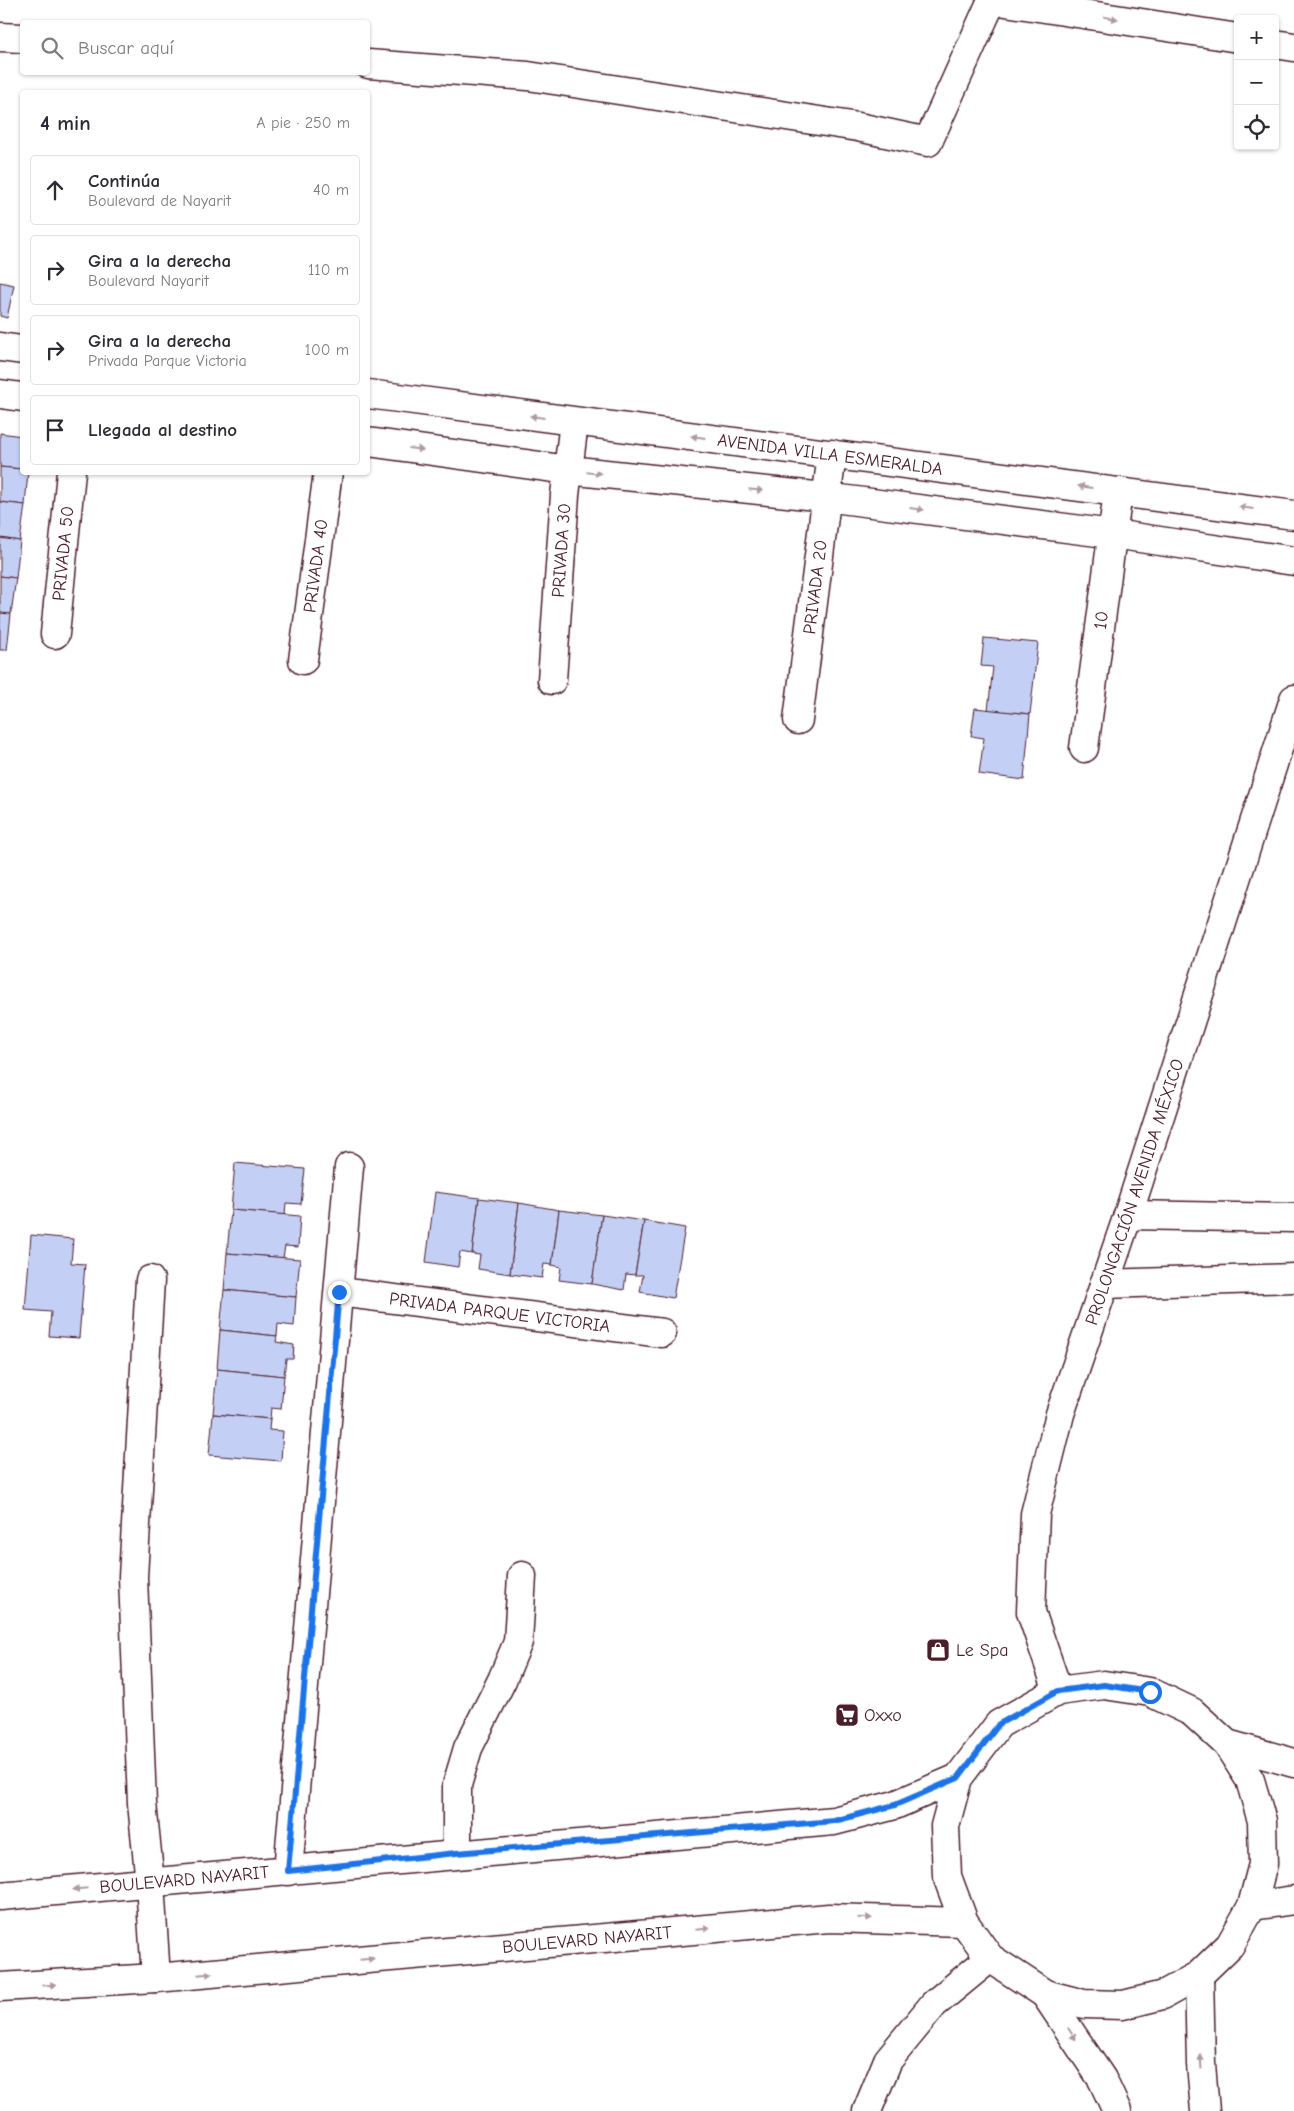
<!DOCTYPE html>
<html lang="es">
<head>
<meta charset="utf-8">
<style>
	body { margin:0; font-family:"Comic Neue",sans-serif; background:#f7f7f7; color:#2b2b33 }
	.controls { position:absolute; right:15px; top:15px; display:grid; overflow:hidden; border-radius:5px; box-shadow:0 1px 4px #0004 }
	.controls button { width:45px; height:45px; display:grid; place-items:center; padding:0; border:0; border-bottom:1px solid #e1e1e2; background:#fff; color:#2b2b33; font:25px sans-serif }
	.stop { position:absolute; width:15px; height:15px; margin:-11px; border:4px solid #1a73e8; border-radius:50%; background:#fff }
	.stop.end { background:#1a73e8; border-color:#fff; box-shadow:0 1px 5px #0008 }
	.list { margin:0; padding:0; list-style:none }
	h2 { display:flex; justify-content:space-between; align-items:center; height:65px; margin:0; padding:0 20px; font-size:21px }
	h2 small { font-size:16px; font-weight:400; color:#7c7c81 }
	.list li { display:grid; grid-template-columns:32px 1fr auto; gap:15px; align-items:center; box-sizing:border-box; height:70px; margin:0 10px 10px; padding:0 10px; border:1px solid #e1e1e2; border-radius:5px }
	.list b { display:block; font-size:19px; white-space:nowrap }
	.list p { margin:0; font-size:16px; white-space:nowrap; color:#7c7c81 }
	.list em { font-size:16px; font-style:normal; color:#7c7c81 }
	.icon { flex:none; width:28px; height:28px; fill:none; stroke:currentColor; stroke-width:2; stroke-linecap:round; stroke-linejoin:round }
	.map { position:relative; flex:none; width:1294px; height:2111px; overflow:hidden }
	.search { position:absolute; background:#fff; box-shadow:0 1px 4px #0004; left:20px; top:20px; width:350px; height:55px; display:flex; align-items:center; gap:12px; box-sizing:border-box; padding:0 18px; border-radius:5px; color:#7c7c81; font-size:19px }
	.panel { position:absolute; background:#fff; box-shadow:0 1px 4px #0004; left:20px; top:90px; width:350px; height:385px; border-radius:5px }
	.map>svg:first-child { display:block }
	.building { fill:#c4cff6; stroke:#4a1f2b }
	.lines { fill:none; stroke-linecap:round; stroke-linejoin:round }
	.minor-casing { stroke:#4a1f2b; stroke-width:31 }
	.minor { stroke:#fff; stroke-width:28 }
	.oneway { fill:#ae9aa0 }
	.route { stroke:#1a73e8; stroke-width:6 }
	.labels { text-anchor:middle; stroke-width:4; stroke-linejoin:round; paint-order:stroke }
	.street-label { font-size:18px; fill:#4a1f2b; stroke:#fff }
	.poi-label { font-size:18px; fill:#4a1f2b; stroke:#fff; text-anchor:start }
</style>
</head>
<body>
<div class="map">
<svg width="1294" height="2111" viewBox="0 0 1294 2111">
	<rect width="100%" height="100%" fill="#fff"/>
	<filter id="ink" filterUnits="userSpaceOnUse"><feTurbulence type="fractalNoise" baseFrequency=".02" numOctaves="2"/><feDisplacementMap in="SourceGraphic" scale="10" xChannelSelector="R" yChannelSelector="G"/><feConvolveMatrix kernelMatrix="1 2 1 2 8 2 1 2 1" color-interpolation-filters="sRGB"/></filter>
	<g filter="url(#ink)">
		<!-- building -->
		<g class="building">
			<path d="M 0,282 L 14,285 L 7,318 L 0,316 Z"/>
			<path d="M 0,433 L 22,436 L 22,469 L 0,467 Z"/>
			<path d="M 0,467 L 22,469 L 22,472 L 28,472 L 25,505 L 0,502 Z"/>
			<path d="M 0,502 L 25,505 L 20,541 L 0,538 Z"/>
			<path d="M 0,538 L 20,541 L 16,578 L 0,576 Z"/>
			<path d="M 0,576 L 16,578 L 11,614 L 0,613 Z"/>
			<path d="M 0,613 L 11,614 L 7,650 L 0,650 Z"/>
			<path d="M 984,638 L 1038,643 L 1030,714 L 988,710 L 993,667 L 981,666 Z"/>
			<path d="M 975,708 L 1030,714 L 1024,780 L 979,774 L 984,738 L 971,736 Z"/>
			<path d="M 235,1163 L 305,1169 L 301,1204 L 286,1203 L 285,1215 L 231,1210 Z"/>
			<path d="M 435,1192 L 479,1198 L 472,1254 L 460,1252 L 458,1267 L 426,1262 Z"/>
			<path d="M 479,1198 L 519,1203 L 510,1274 L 478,1269 L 480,1255 L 472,1254 Z"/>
			<path d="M 519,1203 L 559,1210 L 552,1265 L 544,1264 L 542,1278 L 510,1274 Z"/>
			<path d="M 231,1210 L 300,1216 L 298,1247 L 285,1246 L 283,1258 L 227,1253 Z"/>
			<path d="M 559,1210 L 602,1215 L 592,1284 L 559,1280 L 561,1267 L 552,1265 Z"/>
			<path d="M 602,1215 L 644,1221 L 635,1275 L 626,1274 L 624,1290 L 592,1284 Z"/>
			<path d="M 644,1221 L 685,1228 L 673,1298 L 640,1292 L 643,1275 L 635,1275 Z"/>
			<path d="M 31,1235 L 73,1239 L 71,1263 L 85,1264 L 79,1338 L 49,1336 L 51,1312 L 25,1310 Z"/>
			<path d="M 227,1253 L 300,1259 L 296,1297 L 224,1290 Z"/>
			<path d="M 224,1290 L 296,1297 L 294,1326 L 278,1324 L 277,1336 L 220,1330 Z"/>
			<path d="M 220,1330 L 277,1336 L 276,1342 L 294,1345 L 293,1359 L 286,1359 L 284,1376 L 217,1369 Z"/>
			<path d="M 217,1369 L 284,1376 L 281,1409 L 271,1408 L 270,1419 L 213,1414 Z"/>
			<path d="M 213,1414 L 270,1419 L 269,1430 L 283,1431 L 281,1461 L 209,1455 Z"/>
		</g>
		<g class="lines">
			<!-- minor casing -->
			<g class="minor-casing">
				<g id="minor">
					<path d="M 993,0 L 1238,38"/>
					<path d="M 0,37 L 22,38"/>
					<path d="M 1275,44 L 1294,47"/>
					<path d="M 368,64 L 528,76 L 858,127 L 928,142 L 992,0"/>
					<path d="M 0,347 L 22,350"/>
					<path d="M 0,394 L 22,397"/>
					<path id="s1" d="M 368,394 L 1294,515"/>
					<path d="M 368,442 L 568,470 L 825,497 L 1113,534 L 1294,561"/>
					<path id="s2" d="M 55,634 L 71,472"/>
					<path id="s3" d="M 303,660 L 328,472"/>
					<path id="s4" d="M 552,680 L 565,495 L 574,422"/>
					<path id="s5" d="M 798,720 L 832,454"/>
					<path id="s6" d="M 1084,748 L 1118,492"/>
					<path d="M 1128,1215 L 1294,1218"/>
					<path d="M 150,1280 L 133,1577 L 142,1803 L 150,1883 L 156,1978"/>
					<path d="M 1104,1284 L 1294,1278"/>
					<path id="s7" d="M 339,1292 L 662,1333"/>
					<path id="s8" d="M 1058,1691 L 1031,1612 L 1035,1514 L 1060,1414 L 1128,1215 L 1294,699"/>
					<path d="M 1227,1744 L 1250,1780 L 1262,1821 L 1263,1864 L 1252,1906 L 1230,1945 L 1199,1975 L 1163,1995 L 1123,2005 L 1084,2004 L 1045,1994 L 990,1958 L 964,1922 L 947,1876 L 945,1826 L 958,1778 L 999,1724 L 1058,1691 L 1104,1685 L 1150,1692 L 1192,1712 L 1227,1744 L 1294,1763"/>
					<path d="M 457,1853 L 457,1785 L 468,1748 L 502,1680 L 518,1642 L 522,1576"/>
					<path d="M 288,1871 L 349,1167"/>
					<path id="s9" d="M 0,1896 L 834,1821 L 895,1805 L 958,1778"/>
					<path d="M 1252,1906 L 1294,1900"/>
					<path d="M 1199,1975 L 1201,2064 L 1205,2111"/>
					<path id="s10" d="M 0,1987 L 156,1978 L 829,1918 L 964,1922"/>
					<path d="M 1045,1994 L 1102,2079 L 1117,2111"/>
					<path d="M 867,2111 L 888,2060 L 934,2004 L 990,1958"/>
				</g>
			</g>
			<!-- minor -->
			<use href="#minor" class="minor"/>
		</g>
		<!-- one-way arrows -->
		<defs><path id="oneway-solid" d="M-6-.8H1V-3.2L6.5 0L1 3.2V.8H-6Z" transform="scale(1.25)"/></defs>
		<g class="oneway">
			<use href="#oneway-solid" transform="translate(1111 18) rotate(9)"/>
			<use href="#oneway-solid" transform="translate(537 417) rotate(-172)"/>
			<use href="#oneway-solid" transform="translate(698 437) rotate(-173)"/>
			<use href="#oneway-solid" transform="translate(416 449) rotate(8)"/>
			<use href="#oneway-solid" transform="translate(594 473) rotate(6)"/>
			<use href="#oneway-solid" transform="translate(1085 487) rotate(-172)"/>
			<use href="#oneway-solid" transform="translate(756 490) rotate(6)"/>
			<use href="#oneway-solid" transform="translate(1246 508) rotate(-173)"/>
			<use href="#oneway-solid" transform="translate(917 509) rotate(7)"/>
			<use href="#oneway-solid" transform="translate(80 1889) rotate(175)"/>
			<use href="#oneway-solid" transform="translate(865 1918) rotate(1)"/>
			<use href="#oneway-solid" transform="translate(703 1929) rotate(-5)"/>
			<use href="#oneway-solid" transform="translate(367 1959) rotate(-5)"/>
			<use href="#oneway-solid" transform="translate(205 1974) rotate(-5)"/>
			<use href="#oneway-solid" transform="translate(49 1985) rotate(-3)"/>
			<use href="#oneway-solid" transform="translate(1072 2034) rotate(56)"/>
			<use href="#oneway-solid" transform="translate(1201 2062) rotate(-93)"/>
		</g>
	</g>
	<g class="lines" filter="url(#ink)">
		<!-- route -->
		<path class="route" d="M 339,1292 L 288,1871 L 456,1853 L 834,1821 L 895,1805 L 958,1778 L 999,1724 L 1058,1691 L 1104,1685 L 1150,1692"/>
	</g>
	<!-- icons -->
	<defs>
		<g id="shop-square" transform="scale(1.25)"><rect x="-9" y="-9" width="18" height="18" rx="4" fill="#4a1f2b" stroke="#fff"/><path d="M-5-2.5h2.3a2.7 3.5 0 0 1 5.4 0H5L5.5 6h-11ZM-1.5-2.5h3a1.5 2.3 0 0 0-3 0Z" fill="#fff"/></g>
		<g id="supermarket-square" transform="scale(1.25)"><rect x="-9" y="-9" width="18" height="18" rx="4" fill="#4a1f2b" stroke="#fff"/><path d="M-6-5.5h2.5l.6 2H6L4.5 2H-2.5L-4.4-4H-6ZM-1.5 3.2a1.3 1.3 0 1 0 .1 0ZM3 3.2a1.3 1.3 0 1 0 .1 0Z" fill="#fff"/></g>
	</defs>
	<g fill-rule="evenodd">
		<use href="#shop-square" x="938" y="1650"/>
		<use href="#supermarket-square" x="847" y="1715"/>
	</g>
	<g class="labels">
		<!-- street labels -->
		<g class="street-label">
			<text dy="6" stroke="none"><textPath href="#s1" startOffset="466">AVENIDA VILLA ESMERALDA</textPath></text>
			<text dy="6" stroke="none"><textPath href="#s4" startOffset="130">PRIVADA 30</textPath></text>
			<text dy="6" stroke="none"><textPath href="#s2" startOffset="81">PRIVADA 50</textPath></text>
			<text dy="6" stroke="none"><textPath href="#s3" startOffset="95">PRIVADA 40</textPath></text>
			<text dy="6" stroke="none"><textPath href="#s5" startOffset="134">PRIVADA 20</textPath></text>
			<text dy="6" stroke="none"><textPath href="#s6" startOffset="129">10</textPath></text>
			<text dy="6" stroke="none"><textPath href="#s8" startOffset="519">PROLONGACIÓN AVENIDA MÉXICO</textPath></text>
			<text dy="6" stroke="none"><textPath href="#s7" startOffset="162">PRIVADA PARQUE VICTORIA</textPath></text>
			<text dy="6" stroke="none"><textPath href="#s9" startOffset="185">BOULEVARD NAYARIT</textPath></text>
			<text dy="6" stroke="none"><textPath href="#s10" startOffset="589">BOULEVARD NAYARIT</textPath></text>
		</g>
		<!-- poi labels -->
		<g class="poi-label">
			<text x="956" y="1656">Le Spa</text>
			<text x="864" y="1721">Oxxo</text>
		</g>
	</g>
</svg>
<div class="controls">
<button>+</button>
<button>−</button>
<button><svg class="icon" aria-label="locate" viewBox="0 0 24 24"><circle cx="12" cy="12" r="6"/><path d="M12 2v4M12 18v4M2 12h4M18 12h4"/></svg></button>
</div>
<div class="stop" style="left:1150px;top:1692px"></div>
<div class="stop end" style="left:339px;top:1292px"></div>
<div class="search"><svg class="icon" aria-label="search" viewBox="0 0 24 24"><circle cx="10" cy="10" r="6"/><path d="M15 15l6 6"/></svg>Buscar aquí</div>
<section class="panel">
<h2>4 min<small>A pie · 250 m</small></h2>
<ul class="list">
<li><svg class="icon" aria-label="ahead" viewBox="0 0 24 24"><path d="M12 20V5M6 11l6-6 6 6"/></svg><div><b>Continúa</b><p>Boulevard de Nayarit</p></div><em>40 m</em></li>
<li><svg class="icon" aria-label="right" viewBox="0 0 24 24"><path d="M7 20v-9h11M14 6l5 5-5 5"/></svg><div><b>Gira a la derecha</b><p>Boulevard Nayarit</p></div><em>110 m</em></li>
<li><svg class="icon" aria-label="right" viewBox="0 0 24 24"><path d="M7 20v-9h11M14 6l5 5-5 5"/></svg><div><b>Gira a la derecha</b><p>Privada Parque Victoria</p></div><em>100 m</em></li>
<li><svg class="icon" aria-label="arrive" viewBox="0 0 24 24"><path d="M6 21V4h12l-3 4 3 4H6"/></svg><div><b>Llegada al destino</b></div></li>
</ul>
</section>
</div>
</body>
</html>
